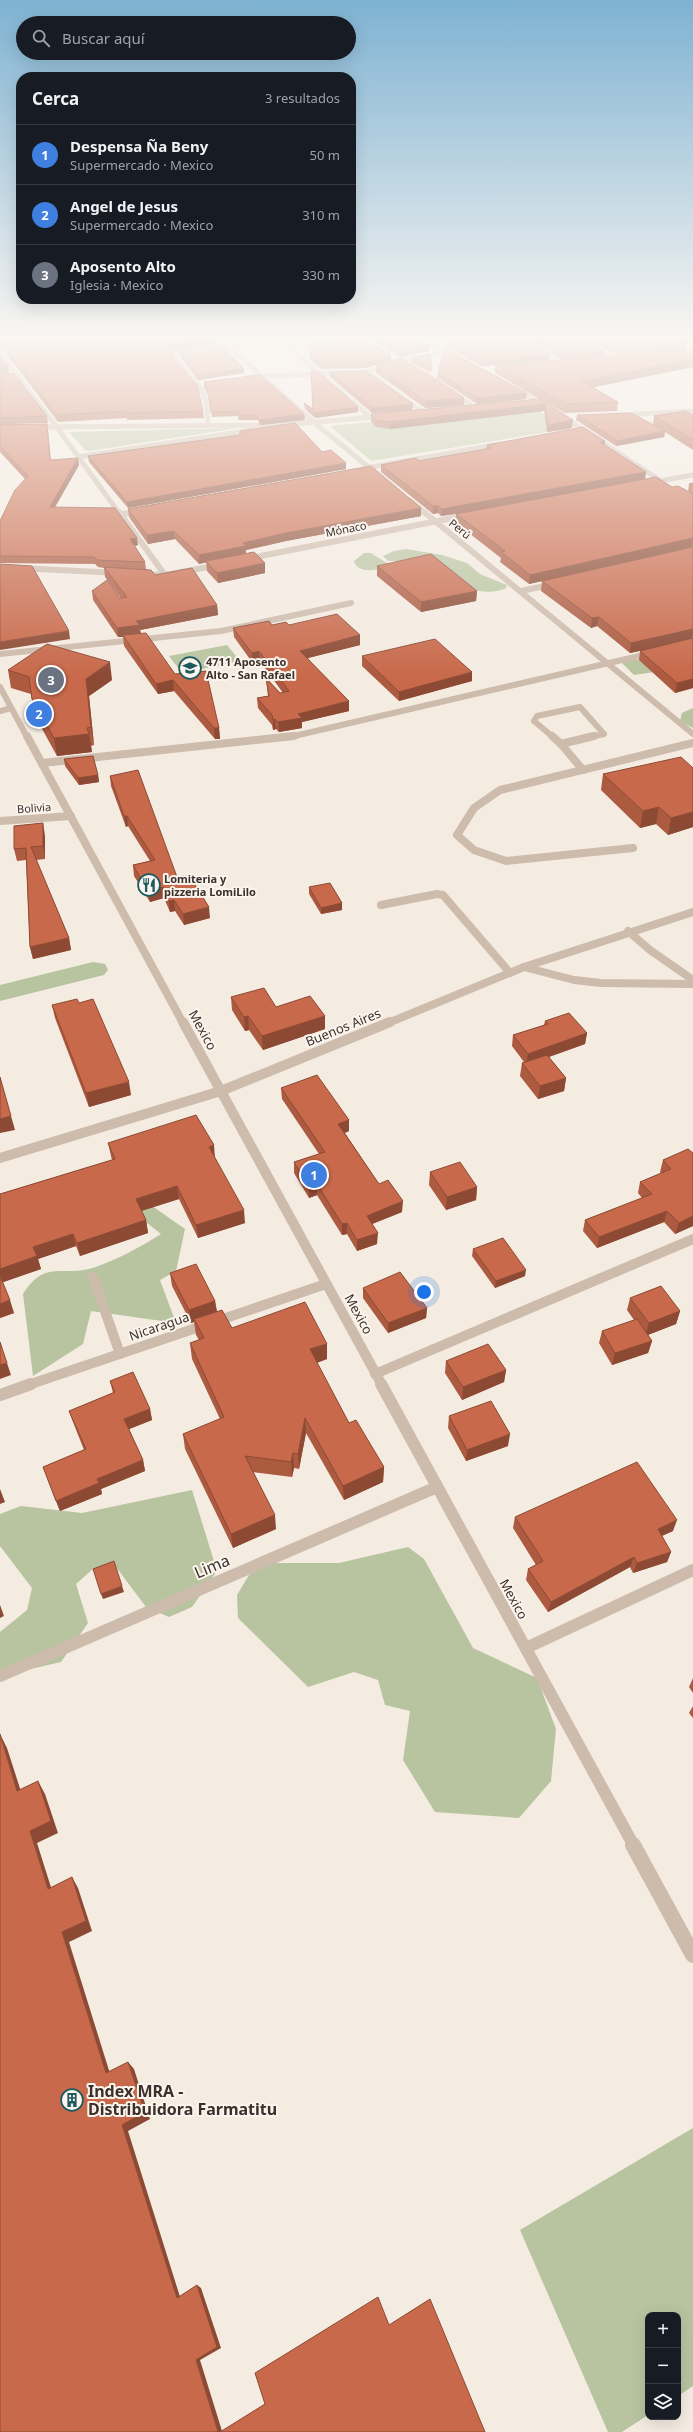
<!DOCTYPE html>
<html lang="es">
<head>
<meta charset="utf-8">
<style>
	body { margin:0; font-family:"Noto Sans",sans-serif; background:#20242c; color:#f1f3f6 }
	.controls { position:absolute; right:12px; bottom:12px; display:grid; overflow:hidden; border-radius:8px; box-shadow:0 4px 16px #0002 }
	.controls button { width:36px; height:36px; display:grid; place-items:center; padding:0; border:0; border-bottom:1px solid #363941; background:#171b24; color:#f1f3f6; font:20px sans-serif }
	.you { position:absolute; left:424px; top:1292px; width:14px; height:14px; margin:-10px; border:3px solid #fff; border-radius:50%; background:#1a73e8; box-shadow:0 0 0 6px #1a73e833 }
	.badge { display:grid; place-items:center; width:26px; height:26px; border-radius:50%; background:#92aeb2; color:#fff; font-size:13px; font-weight:700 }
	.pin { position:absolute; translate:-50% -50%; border:2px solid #fff; box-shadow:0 1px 4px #0006 }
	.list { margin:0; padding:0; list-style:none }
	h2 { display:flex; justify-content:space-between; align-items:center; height:52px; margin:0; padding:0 16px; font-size:17px }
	h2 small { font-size:13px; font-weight:400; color:#9ea1a6 }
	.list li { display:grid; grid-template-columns:26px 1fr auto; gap:12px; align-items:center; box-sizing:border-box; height:60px; padding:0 16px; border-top:1px solid #363941 }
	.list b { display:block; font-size:15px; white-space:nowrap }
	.list p { margin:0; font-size:13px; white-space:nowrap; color:#9ea1a6 }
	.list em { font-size:13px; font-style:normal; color:#9ea1a6 }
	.icon { flex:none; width:22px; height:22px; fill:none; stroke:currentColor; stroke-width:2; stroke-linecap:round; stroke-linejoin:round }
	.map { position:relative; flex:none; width:693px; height:2432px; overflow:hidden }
	.search { position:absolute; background:#171b24; box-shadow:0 4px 16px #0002; left:16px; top:16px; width:340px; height:44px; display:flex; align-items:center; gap:10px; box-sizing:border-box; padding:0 14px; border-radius:22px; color:#9ea1a6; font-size:15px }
	.panel { position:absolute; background:#171b24; box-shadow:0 4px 16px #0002; left:16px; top:72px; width:340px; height:232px; border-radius:16px }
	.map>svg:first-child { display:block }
	.green { fill:#b8c4a0 }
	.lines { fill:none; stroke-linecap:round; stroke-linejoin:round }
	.service-far4 { stroke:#cdbbac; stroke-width:5 }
	.service-far3 { stroke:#cdbbac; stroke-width:6 }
	.service-far2 { stroke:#cdbbac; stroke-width:8 }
	.service-far1 { stroke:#cdbbac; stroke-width:10 }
	.service { stroke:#cdbbac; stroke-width:12 }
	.minor-far5 { stroke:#cdbbac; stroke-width:5 }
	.minor-far4 { stroke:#cdbbac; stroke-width:6 }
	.minor-far3 { stroke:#cdbbac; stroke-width:8 }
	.minor-far2 { stroke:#cdbbac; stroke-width:10 }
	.minor-far1 { stroke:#cdbbac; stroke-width:12 }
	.minor { stroke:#cdbbac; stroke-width:16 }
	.wall { fill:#ac5a40 }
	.shaded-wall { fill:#8c4a34 }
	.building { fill:#c8694b; stroke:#8c4a34 }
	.labels { text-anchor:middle; stroke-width:4; stroke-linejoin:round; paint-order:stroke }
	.far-street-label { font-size:11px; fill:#3b302b; stroke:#fbf5ee }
	.far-poi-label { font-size:11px; font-weight:bold; fill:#3b302b; stroke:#fbf5ee; text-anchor:start }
	.street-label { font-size:13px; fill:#3b302b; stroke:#fbf5ee }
	.near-street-label { font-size:16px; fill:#3b302b; stroke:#fbf5ee }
	.near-poi-label { font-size:16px; font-weight:bold; fill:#3b302b; stroke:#fbf5ee; text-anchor:start }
</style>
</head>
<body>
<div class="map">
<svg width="693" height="2432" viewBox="0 0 693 2432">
	<rect width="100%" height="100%" fill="#f4ebe1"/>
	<!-- green -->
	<g class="green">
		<path d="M 532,406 L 566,429 L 371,461 L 330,426 Z"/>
		<path d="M 238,428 L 89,451 L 85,450 L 69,432 Z"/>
		<path d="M 406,549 L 442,555 L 467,563 L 480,574 L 507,585 L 506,588 C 479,602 427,572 401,561 L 388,561 L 383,556 L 394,551 Z"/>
		<path d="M 364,553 L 371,553 L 390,565 C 380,570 358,575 354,561 Z"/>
		<path d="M 227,645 L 240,661 L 182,673 L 169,656 Z"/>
		<path d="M 648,658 L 661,671 L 634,675 L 621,662 Z"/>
		<path d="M 693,708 L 693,728 L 680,721 L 682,713 Z"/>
		<path d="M 93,962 L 105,964 L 108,970 L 104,975 L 0,1001 L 0,985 Z"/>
		<path d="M 135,1194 L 185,1229 L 176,1271 L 160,1280 L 176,1323 L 91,1311 L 83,1344 L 33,1376 L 23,1294 C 45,1259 62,1277 93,1268 C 116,1260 141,1247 161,1234 L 142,1219 Z"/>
		<path d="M 192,1490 L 217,1571 L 192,1607 L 169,1617 L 146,1607 L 116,1567 L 93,1569 L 76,1584 L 88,1623 L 61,1662 L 0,1676 L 0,1632 L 27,1610 L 32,1588 L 0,1546 L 0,1514 L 21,1506 L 82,1513 Z"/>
		<path d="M 408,1547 L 424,1559 L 473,1648 L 537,1678 L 556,1729 L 551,1781 L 519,1818 L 435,1812 L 403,1760 L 410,1711 L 385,1705 L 378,1680 L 354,1672 L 308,1687 L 238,1618 L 237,1595 L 249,1575 L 269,1563 L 339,1563 Z"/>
		<path d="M 693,2128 L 693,2386 L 678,2396 L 678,2315 L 648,2315 L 648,2415 L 622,2432 L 608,2432 L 520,2230 Z"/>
	</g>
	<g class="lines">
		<!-- service-far4 -->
		<g class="service-far4">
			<path d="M 217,336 L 310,419"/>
			<path d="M 287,336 L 286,345 L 370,417"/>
			<path d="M 415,336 L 447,352"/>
			<path d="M 345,340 L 366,336"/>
			<path d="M 209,349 L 321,343"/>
			<path d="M 191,351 L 173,354 C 193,383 208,383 208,424"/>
			<path d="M 0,354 L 56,426"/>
			<path d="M 367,372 L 424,413"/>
			<path d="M 422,373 L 476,408"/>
			<path d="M 247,377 L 367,372 L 400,361 L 447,352"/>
		</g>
		<!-- service-far3 -->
		<path class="service-far3" d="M 553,737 L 534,721 L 537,716 L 580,707 L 604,734 L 590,737"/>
		<!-- service-far2 -->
		<g class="service-far2">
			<path d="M 552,736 L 561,744"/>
			<path d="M 561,744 L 583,770"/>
			<path d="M 561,744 L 594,736"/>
			<path d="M 633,848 L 506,861 L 474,850 L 457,835 L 474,808 L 500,790 L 693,743"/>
			<path d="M 381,905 L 437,894 L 443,895 L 510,973"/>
			<path d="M 628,931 L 650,950 L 693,980"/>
			<path d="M 524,967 L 574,980 L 601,983 L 693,984"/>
		</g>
		<!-- service-far1 -->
		<g class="service-far1">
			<path d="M 93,1277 L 120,1354"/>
			<path d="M 375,1374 L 693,1239"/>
		</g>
		<!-- service -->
		<path class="service" d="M 526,1648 L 693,1570"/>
		<!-- minor-far5 -->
		<g class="minor-far5">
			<path d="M 573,336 L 619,361"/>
			<path d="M 538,350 L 562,364"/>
			<path d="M 458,357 L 545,406"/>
			<path d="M 0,377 L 19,376"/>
			<path d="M 620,415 L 693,411"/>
			<path d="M 562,416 L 664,483"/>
			<path d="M 310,419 L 378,475"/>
			<path d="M 284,425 L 383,416"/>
			<path d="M 56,426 L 119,513"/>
			<path d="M 34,427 L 289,425"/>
			<path d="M 78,457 L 252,430"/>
			<path d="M 366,468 L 500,444"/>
			<path d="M 649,483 L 693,475"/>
			<path d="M 411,501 L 425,513"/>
			<path d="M 130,513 L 142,511"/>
		</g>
		<!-- minor-far4 -->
		<g class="minor-far4">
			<path d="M 119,512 L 165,575"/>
			<path d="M 424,512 L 693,734"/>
			<path d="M 122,514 L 137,512"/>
			<path d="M 246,559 L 468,515"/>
			<path d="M 0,567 L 118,573"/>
			<path d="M 142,574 L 165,575 L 219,565"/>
			<path d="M 521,591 L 554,584"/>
			<path d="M 0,654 L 221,631 L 351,603"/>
			<path d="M 0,687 L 27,737"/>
			<path d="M 0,711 L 11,708"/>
			<path d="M 290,737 L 652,653"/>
		</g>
		<!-- minor-far3 -->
		<g class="minor-far3">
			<path d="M 27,736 L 183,1023"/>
			<path d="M 42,763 L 294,736"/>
			<path d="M 0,821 L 71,816"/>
			<path d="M 388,1023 L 524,967 L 693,912"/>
		</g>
		<!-- minor-far2 -->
		<g class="minor-far2">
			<path d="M 183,1022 L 382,1385"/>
			<path d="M 0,1158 L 221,1091 L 390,1022"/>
			<path d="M 28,1385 L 326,1284"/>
		</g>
		<!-- minor-far1 -->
		<g class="minor-far1">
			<path d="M 381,1384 L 634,1846"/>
			<path d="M 0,1395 L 31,1384"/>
			<path d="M 0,1676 L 437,1487"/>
		</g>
		<!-- minor -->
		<path class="minor" d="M 633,1845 L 693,1955"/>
	</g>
	<!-- wall -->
	<g class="wall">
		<path d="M 0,336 L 134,340 L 214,336 L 215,345 L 172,351 L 175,360 L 203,411 L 204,418 L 127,420 L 127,418 L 58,422 L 22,374 L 3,351 L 0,351 Z"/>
		<path d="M 55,336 L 142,336 L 134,338 Z"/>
		<path d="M 300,336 L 343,336 L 331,339 L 303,340 Z"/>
		<path d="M 369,336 L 418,336 L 429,346 L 429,351 L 401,357 L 369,339 Z"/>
		<path d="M 520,336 L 575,336 L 604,351 L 603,356 L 617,355 L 579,336 L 689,336 L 689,338 L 688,343 L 685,344 L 686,346 L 685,351 L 693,351 L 693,367 L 593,387 L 618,402 L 617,411 L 565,413 L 542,400 L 572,428 L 547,432 L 544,411 L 390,429 L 376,427 L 371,421 L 371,414 L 539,399 L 495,373 L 495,365 L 482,366 L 446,347 L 447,341 L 550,355 L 549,361 L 562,360 Z"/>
		<path d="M 309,343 L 391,355 L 391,360 L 366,368 L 321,369 L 310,360 Z"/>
		<path d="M 179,351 L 244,368 L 244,373 L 198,380 L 180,356 Z"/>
		<path d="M 0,355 L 9,372 L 1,373 L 47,416 L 48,423 L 13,424 L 48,431 L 51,460 L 79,465 L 55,507 L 138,545 L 134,546 L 145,562 L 146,569 L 155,575 L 217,605 L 218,615 L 140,630 L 141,633 L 175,674 L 219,728 L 220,739 L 215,739 L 174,691 L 158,694 L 124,646 L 123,637 L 118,637 L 93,600 L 92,591 L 120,598 L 121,598 L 105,577 L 104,568 L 98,567 L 95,564 L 0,563 L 0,521 L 25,479 L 0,452 Z"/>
		<path d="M 412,358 L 432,368 L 431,373 L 412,363 Z"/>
		<path d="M 376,366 L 434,384 L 464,398 L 464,405 L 425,408 L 376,373 Z"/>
		<path d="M 330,372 L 412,410 L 372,413 L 330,377 Z"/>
		<path d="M 438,372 L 526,399 L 477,404 L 437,378 Z"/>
		<path d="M 204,382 L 304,414 L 305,420 L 260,425 L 258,420 L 238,420 L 238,416 L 212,417 L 209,397 L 204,387 Z"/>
		<path d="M 304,403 L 313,409 L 358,407 L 358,412 L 315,418 L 305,409 Z"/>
		<path d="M 577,415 L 653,425 L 654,416 L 693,415 L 693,450 L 665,432 L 664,437 L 616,446 L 576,420 Z"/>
		<path d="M 605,441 L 605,445 L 645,479 L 688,492 L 689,484 L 693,483 L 693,688 L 675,693 L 639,660 L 640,651 L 630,653 L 597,626 L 591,628 L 541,591 L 542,581 L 693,547 L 529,584 L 500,562 L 501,558 L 456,523 L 456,514 L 441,516 L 438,513 L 433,514 L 381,472 L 381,465 L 419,461 L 486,449 L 487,445 Z"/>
		<path d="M 322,452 L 346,469 L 128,508 L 89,462 L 88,456 Z"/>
		<path d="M 128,509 L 421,516 L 286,541 L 246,550 L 246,554 L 265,563 L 265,573 L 218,583 L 207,571 L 206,562 L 199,564 L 175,539 L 148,544 L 129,517 Z"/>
		<path d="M 377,566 L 477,591 L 476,601 L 421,612 L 377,576 Z"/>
		<path d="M 272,625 L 289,625 L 360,635 L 360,645 L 308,658 L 349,711 L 302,722 L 302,728 L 279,732 L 276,729 L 273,730 L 272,725 L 258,708 L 257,698 L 268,696 L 266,678 L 280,693 L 283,693 L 260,661 L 252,662 L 234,637 L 233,628 Z"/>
		<path d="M 362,656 L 472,681 L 399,701 L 362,666 Z"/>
		<path d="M 8,670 L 112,680 L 89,696 L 94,745 L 91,746 L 92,752 L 57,756 L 35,716 L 31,694 L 11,688 Z"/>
		<path d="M 64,759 L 98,775 L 99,782 L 79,785 L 65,766 Z"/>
		<path d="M 693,768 L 693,827 L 668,835 L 656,824 L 640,828 L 601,790 L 603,774 Z"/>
		<path d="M 110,776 L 177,877 L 210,918 L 184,925 L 175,911 L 170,912 L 164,898 L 150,902 L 134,876 L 133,865 L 150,861 L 128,826 L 126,827 L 111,786 Z"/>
		<path d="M 45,836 L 45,859 L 36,860 L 69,938 L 71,950 L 33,959 L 30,947 L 26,860 L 17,861 L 14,849 Z"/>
		<path d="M 309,887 L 342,903 L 342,910 L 321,914 L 309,894 Z"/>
		<path d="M 231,997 L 276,1007 L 325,1016 L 325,1029 L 263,1050 L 249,1030 L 245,1031 L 232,1010 Z"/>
		<path d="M 79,1003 L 131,1095 L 89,1107 L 55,1018 L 52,1005 Z"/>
		<path d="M 545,1021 L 587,1033 L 585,1044 L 549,1057 L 566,1078 L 564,1091 L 538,1099 L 520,1076 L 522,1063 L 524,1062 L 512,1046 L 513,1035 L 544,1025 Z"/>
		<path d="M 281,1088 L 349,1120 L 349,1131 L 345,1133 L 379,1184 L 402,1212 L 372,1224 L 377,1244 L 357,1251 L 347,1234 L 342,1235 L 317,1195 L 309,1198 L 294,1173 L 294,1162 L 319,1154 L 282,1099 Z"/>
		<path d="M 108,1143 L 215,1158 L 245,1223 L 198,1238 L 179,1199 L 141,1211 L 146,1220 L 148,1233 L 80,1256 L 76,1246 L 38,1259 L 41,1269 L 2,1282 L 14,1313 L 0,1318 L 0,1194 L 112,1160 L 111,1156 Z"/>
		<path d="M 693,1153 L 693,1226 L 675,1234 L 664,1222 L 597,1248 L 583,1231 L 585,1220 L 642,1198 L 638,1193 L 640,1182 L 661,1173 L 660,1172 L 663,1160 Z"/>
		<path d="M 430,1172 L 477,1187 L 476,1200 L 446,1210 L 429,1185 Z"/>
		<path d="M 473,1249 L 525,1276 L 495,1288 L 472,1256 Z"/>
		<path d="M 170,1273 L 215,1301 L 217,1311 L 232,1328 L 327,1344 L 327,1359 L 317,1363 L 349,1423 L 384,1467 L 383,1482 L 344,1500 L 306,1433 L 299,1469 L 294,1468 L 292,1477 L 253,1472 L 276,1529 L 233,1548 L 185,1449 L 183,1434 L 220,1419 L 192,1359 L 190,1343 L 199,1340 L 196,1335 L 194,1322 L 191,1323 L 172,1286 Z"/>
		<path d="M 363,1288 L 427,1308 L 426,1318 L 388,1333 L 363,1298 Z"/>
		<path d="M 630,1298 L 680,1311 L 676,1324 L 648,1335 L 652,1341 L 648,1353 L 612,1365 L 599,1343 L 602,1331 L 634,1320 L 627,1310 Z"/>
		<path d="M 446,1361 L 506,1370 L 504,1382 L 462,1400 L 445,1373 Z"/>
		<path d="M 110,1381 L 150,1409 L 152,1420 L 129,1429 L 143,1460 L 145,1471 L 101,1489 L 102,1494 L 60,1511 L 43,1467 L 84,1450 L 73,1422 L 69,1411 L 113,1393 Z"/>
		<path d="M 449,1416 L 508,1446 L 466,1461 L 448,1428 Z"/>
		<path d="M 515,1517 L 673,1531 L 662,1536 L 671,1552 L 667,1562 L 633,1573 L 630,1567 L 548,1612 L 526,1580 L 528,1569 L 536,1565 L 513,1528 Z"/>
		<path d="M 693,1678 L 693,1693 L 689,1687 Z"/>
		<path d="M 693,1706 L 693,1718 L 689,1713 Z"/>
	</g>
	<!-- shaded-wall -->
	<g class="shaded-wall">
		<path d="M 134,336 L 142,336 L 134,338 Z"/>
		<path d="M 210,336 L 214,336 L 215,345 L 170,351 L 169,345 Z"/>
		<path d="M 225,336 L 248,336 L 225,338 Z"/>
		<path d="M 330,336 L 343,336 L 331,339 Z"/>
		<path d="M 689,338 L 688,343 L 679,345 L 680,339 Z"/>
		<path d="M 429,346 L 429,351 L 401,357 L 402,352 Z"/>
		<path d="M 604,351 L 603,357 L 563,360 L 564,354 Z"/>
		<path d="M 391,355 L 391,360 L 366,368 L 366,363 Z"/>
		<path d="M 550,355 L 549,361 L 496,365 L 495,365 L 482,366 L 483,361 Z"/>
		<path d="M 693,359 L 693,367 L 580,390 L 581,381 Z"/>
		<path d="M 8,366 L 9,372 L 0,373 L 0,367 Z"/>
		<path d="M 244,368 L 244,373 L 198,380 L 198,375 Z"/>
		<path d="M 527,393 L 526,399 L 477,404 L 477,398 Z"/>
		<path d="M 464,398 L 464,405 L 425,408 L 425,401 Z"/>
		<path d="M 413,404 L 412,410 L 372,413 L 372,408 Z"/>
		<path d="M 545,404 L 544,411 L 390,429 L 390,422 Z"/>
		<path d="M 358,407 L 358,412 L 315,418 L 315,413 Z"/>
		<path d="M 304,414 L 305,420 L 260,425 L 259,420 Z"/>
		<path d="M 573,420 L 572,428 L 547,432 L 548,425 Z"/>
		<path d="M 665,431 L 664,437 L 616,446 L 617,441 Z"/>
		<path d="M 605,441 L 604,448 L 600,442 Z"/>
		<path d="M 78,458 L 79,465 L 51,514 L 50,507 Z"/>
		<path d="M 346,463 L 346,469 L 128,508 L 127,502 Z"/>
		<path d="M 646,472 L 645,480 L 441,516 L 442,509 Z"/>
		<path d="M 433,506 L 438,506 L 438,513 L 433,514 Z"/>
		<path d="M 421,508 L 421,516 L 286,541 L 246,550 L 246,554 L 199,564 L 199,555 L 243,543 L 286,533 Z"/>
		<path d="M 174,531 L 175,539 L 148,544 L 147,535 Z"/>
		<path d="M 137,538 L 138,545 L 131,547 L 130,539 Z"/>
		<path d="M 693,538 L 692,547 L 529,584 L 530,575 Z"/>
		<path d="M 265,563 L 265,573 L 218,583 L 217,573 Z"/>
		<path d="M 477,591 L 476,601 L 421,612 L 421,602 Z"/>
		<path d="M 217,605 L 218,615 L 140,630 L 141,635 L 123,635 L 123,637 L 118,637 L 117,628 L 136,621 Z"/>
		<path d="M 599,617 L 597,626 L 591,628 L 592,618 Z"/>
		<path d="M 693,629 L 692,639 L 630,653 L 631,643 Z"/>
		<path d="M 69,631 L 70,639 L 0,650 L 0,642 Z"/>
		<path d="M 360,635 L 360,645 L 300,660 L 300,651 Z"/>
		<path d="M 259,651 L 260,661 L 252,662 L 252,653 Z"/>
		<path d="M 110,662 L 112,680 L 89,696 L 94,745 L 91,727 L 86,679 Z"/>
		<path d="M 472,672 L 472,681 L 399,701 L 399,692 Z"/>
		<path d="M 693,679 L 693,688 L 675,693 L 677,683 Z"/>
		<path d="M 173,680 L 174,691 L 158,694 L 156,684 Z"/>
		<path d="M 349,701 L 349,711 L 302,722 L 302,728 L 279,732 L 278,722 L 298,714 Z"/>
		<path d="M 275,719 L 276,729 L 273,730 L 273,720 Z"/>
		<path d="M 214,728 L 219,728 L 220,739 L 215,739 Z"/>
		<path d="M 89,734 L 92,752 L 57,756 L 54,738 Z"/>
		<path d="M 98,775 L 99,782 L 79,785 L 78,778 Z"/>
		<path d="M 659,807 L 656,824 L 640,828 L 643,811 Z"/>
		<path d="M 693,812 L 693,827 L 668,835 L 671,818 Z"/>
		<path d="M 124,816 L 127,816 L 128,826 L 126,827 Z"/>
		<path d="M 43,823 L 45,836 L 45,859 L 43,846 Z"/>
		<path d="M 163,887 L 164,898 L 150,902 L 148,891 Z"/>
		<path d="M 174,900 L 175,911 L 170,912 L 169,901 Z"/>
		<path d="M 342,903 L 342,910 L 321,914 L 321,908 Z"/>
		<path d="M 209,907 L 210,918 L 184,925 L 183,914 Z"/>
		<path d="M 69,938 L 71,950 L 33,959 L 30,947 Z"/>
		<path d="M 248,1016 L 249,1030 L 245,1031 L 244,1017 Z"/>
		<path d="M 325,1016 L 325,1029 L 263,1050 L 262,1036 Z"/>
		<path d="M 587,1033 L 585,1044 L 526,1065 L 528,1054 Z"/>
		<path d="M 566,1078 L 564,1091 L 538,1099 L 540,1086 Z"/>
		<path d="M 129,1082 L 131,1095 L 89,1107 L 86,1093 Z"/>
		<path d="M 11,1116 L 15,1130 L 0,1133 L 0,1119 Z"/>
		<path d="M 349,1120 L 349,1131 L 339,1135 L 338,1124 Z"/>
		<path d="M 214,1145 L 215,1158 L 209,1147 Z"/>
		<path d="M 317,1184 L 317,1195 L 309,1198 L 309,1187 Z"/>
		<path d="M 177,1186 L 179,1199 L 138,1212 L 136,1199 Z"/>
		<path d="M 477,1187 L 476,1200 L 446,1210 L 447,1197 Z"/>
		<path d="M 403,1201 L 402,1212 L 367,1226 L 367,1216 Z"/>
		<path d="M 244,1210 L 245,1223 L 198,1238 L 196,1225 Z"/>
		<path d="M 667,1211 L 664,1222 L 597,1248 L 599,1237 Z"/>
		<path d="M 693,1216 L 693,1226 L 675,1234 L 679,1223 Z"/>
		<path d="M 146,1220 L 148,1233 L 80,1256 L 77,1243 Z"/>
		<path d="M 347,1223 L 347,1234 L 342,1235 L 342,1224 Z"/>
		<path d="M 378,1233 L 377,1244 L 357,1251 L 357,1240 Z"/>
		<path d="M 73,1234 L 76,1246 L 38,1259 L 41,1269 L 1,1283 L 0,1278 L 0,1269 L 33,1247 Z"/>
		<path d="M 526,1270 L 525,1276 L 495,1288 L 496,1281 Z"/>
		<path d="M 10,1300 L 14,1313 L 0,1318 L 0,1304 Z"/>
		<path d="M 215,1301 L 217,1314 L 194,1319 L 194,1322 L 191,1323 L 189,1310 Z"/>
		<path d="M 427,1308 L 426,1318 L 388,1333 L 388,1323 Z"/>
		<path d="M 680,1311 L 676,1324 L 645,1336 L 649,1323 Z"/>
		<path d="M 652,1341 L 648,1353 L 612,1365 L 615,1353 Z"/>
		<path d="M 327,1344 L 327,1359 L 310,1365 L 310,1349 Z"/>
		<path d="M 7,1363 L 11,1375 L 0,1379 L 0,1365 Z"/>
		<path d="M 506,1370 L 504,1382 L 462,1400 L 463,1387 Z"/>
		<path d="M 150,1409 L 152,1420 L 127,1430 L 124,1419 Z"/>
		<path d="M 305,1418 L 306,1433 L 299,1469 L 298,1454 Z"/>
		<path d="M 510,1434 L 508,1446 L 466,1461 L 467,1450 Z"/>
		<path d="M 293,1453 L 294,1468 L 292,1477 L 291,1462 Z"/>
		<path d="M 143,1460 L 145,1471 L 101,1489 L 102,1494 L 60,1511 L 56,1501 L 97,1479 Z"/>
		<path d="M 384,1467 L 383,1482 L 344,1500 L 343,1486 Z"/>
		<path d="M 0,1489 L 5,1502 L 0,1504 Z"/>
		<path d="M 275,1515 L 276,1529 L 233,1548 L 231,1534 Z"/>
		<path d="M 677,1520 L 673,1531 L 654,1539 L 658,1529 Z"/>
		<path d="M 671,1552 L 667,1562 L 633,1573 L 637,1563 Z"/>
		<path d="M 634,1557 L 630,1567 L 548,1612 L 551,1602 Z"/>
		<path d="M 122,1586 L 124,1592 L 103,1599 L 101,1594 Z"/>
		<path d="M 0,1605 L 4,1616 L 0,1618 Z"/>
		<path d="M 0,1734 L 7,1748 L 25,1804 L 17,1791 Z"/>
		<path d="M 38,1781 L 45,1794 L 58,1833 L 37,1843 L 55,1900 L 48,1889 L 30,1831 Z"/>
		<path d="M 72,1877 L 78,1888 L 92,1931 L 69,1942 L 112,2080 L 106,2073 L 62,1932 Z"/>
		<path d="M 128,2062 L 134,2069 L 150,2119 L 128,2131 L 181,2300 L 177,2298 L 122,2125 Z"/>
		<path d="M 197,2285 L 201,2288 L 221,2348 L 200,2360 L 222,2431 L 221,2432 L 218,2432 L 196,2360 Z"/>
	</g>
	<!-- building -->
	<g class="building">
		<path d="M 0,336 L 134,340 L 146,336 L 212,336 L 215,338 L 169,345 L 175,360 L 197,385 L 203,411 L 126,413 L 126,411 L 57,415 L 21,367 L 2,345 L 0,345 Z"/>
		<path d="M 373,336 L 418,336 L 429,342 L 429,346 L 402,352 Z"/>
		<path d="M 448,336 L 516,336 L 550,355 L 483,361 L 447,341 Z"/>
		<path d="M 530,336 L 575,336 L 604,351 L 564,354 Z"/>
		<path d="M 591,336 L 689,336 L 689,338 L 680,339 L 686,346 L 618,350 Z"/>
		<path d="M 358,337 L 391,355 L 366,363 L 320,364 L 310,355 L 309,343 L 331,342 Z"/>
		<path d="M 222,347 L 244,368 L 198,375 L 179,351 Z"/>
		<path d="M 447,350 L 527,393 L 477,398 L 438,372 L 444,351 Z"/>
		<path d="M 681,351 L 693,351 L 693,359 L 581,381 L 618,402 L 566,404 L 496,365 Z"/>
		<path d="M 430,354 L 432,368 L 412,358 Z"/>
		<path d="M 0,355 L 8,366 L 0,367 Z"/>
		<path d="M 400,358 L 433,377 L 434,384 L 435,378 L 464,398 L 425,401 L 376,366 Z"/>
		<path d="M 366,371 L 413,404 L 372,408 L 330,372 Z"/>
		<path d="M 311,372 L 318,372 L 358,407 L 315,413 L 304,403 L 313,409 Z"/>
		<path d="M 0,373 L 14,374 L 47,416 L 0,418 Z"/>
		<path d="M 260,375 L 304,414 L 259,420 L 257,415 L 238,415 L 238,411 L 211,412 L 208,392 L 204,382 Z"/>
		<path d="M 540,399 L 573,420 L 548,425 L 545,404 L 390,422 L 376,420 L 371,414 Z"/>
		<path d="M 685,411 L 693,415 L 693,440 L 654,416 Z"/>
		<path d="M 631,413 L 665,431 L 617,441 L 577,415 Z"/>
		<path d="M 295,423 L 322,452 L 331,450 L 346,463 L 127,502 L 88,456 L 240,435 L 240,431 Z"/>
		<path d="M 47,424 L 50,460 L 78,458 L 50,507 L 115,508 L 137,538 L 130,539 L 145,562 L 97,560 L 94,557 L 0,556 L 0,521 L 15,490 L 28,476 L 0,446 L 0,425 Z"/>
		<path d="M 583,427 L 605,441 L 600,442 L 646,472 L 442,509 L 438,506 L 433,506 L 381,465 L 416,458 L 419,461 L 491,448 L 487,445 Z"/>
		<path d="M 371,466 L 421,508 L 286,533 L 243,543 L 246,546 L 199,555 L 174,531 L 147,535 L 128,509 Z"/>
		<path d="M 656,477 L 672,487 L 678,486 L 693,494 L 693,538 L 530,575 L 501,552 L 505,551 L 456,514 Z"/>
		<path d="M 693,483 L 693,486 L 689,484 Z"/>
		<path d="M 693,547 L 693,629 L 631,643 L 599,617 L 592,618 L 542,581 Z"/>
		<path d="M 254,552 L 265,563 L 217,573 L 206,561 Z"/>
		<path d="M 431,554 L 477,591 L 421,602 L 377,566 Z"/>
		<path d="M 0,564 L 32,566 L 69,631 L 0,642 Z"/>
		<path d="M 104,567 L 151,570 L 155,575 L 192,568 L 217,605 L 136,621 L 140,625 L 117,628 L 92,591 L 107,580 L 120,598 L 127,597 Z"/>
		<path d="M 337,614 L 360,635 L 300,651 L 349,701 L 298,714 L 302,718 L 278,722 L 275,719 L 273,720 L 272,715 L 257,698 L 269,696 L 266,678 L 280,693 L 289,691 L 259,651 L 252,653 L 233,628 L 269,621 L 272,625 L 286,622 L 289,625 Z"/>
		<path d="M 146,633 L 175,674 L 206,671 L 219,728 L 214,728 L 173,680 L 156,684 L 123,635 Z"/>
		<path d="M 693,638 L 693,679 L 677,683 L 640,651 Z"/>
		<path d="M 435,639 L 472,672 L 399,692 L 362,656 Z"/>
		<path d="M 47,644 L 110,662 L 86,679 L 91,727 L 87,728 L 89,734 L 54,738 L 32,699 L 29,677 L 8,670 Z"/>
		<path d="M 93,756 L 98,775 L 78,778 L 64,759 Z"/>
		<path d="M 681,757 L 693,768 L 693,812 L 671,818 L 659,807 L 643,811 L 603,774 Z"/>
		<path d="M 138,770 L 177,877 L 189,875 L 209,907 L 183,914 L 174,900 L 169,901 L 163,887 L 148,891 L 133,865 L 155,860 L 127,816 L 124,816 L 110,776 Z"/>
		<path d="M 43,823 L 43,846 L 31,847 L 69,938 L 30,947 L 26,848 L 14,849 L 14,826 Z"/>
		<path d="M 330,883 L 342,903 L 321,908 L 309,887 Z"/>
		<path d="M 264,988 L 276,1007 L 310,996 L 325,1016 L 262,1036 L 248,1016 L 244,1017 L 231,997 Z"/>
		<path d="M 77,999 L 79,1003 L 93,999 L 129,1082 L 86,1093 L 52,1005 Z"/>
		<path d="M 569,1013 L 587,1033 L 528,1054 L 513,1035 L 548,1024 L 545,1021 Z"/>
		<path d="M 547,1055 L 566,1078 L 540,1086 L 522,1063 Z"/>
		<path d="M 317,1075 L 349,1120 L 338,1124 L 379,1184 L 388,1180 L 403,1201 L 367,1216 L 378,1233 L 357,1240 L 347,1223 L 342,1224 L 317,1184 L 309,1187 L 294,1162 L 325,1152 L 281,1088 Z"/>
		<path d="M 0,1077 L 11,1116 L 0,1119 Z"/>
		<path d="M 196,1115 L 214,1145 L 209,1147 L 244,1210 L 196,1225 L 177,1186 L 136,1199 L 146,1220 L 77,1243 L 73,1234 L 33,1247 L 37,1256 L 0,1269 L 0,1194 L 115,1159 L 108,1143 Z"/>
		<path d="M 688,1149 L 693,1153 L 693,1216 L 679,1223 L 667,1211 L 599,1237 L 585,1220 L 652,1194 L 640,1182 L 671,1169 L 663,1160 Z"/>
		<path d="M 460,1162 L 477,1187 L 447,1197 L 430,1172 Z"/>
		<path d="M 503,1238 L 526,1270 L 496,1281 L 473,1249 Z"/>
		<path d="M 196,1264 L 215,1301 L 189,1310 L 170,1273 Z"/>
		<path d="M 400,1272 L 427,1308 L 388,1323 L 363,1288 Z"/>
		<path d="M 0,1276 L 10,1300 L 0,1304 Z"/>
		<path d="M 661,1286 L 680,1311 L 649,1323 L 630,1298 Z"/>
		<path d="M 305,1302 L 327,1344 L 310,1349 L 349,1423 L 356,1420 L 384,1467 L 343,1486 L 305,1418 L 298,1454 L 293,1453 L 291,1462 L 245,1456 L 275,1515 L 231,1534 L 183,1434 L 224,1417 L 190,1343 L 204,1338 L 194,1319 L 222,1310 L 232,1328 Z"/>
		<path d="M 637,1319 L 652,1341 L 615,1353 L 602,1331 Z"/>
		<path d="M 0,1342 L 7,1363 L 0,1365 Z"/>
		<path d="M 488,1344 L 506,1370 L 463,1387 L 446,1361 Z"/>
		<path d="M 133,1372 L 150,1409 L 124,1419 L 143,1460 L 97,1479 L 99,1483 L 56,1501 L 43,1467 L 86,1449 L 69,1411 L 115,1392 L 110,1381 Z"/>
		<path d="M 491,1401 L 510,1434 L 467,1450 L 449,1416 Z"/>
		<path d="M 637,1462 L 677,1520 L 658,1529 L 671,1552 L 637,1563 L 634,1557 L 551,1602 L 528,1569 L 543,1561 L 515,1517 Z"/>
		<path d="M 114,1561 L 122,1586 L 101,1594 L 93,1569 Z"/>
		<path d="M 0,1734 L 17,1791 L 38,1781 L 51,1821 L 30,1831 L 48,1889 L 72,1877 L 86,1921 L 62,1932 L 106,2073 L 128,2062 L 145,2112 L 122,2125 L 177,2298 L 197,2285 L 217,2347 L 196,2360 L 218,2432 L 0,2432 Z"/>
		<path d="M 378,2297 L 389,2325 L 430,2299 L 485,2432 L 220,2432 L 265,2404 L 255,2373 Z"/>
	</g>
	<!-- sky -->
	<linearGradient id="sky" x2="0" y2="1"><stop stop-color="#7eb2d2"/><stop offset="0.5" stop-color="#faf6f2"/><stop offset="1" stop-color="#faf6f2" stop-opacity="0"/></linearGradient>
	<rect width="693" height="676" fill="url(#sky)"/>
	<!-- icons -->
	<defs>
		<g id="school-ring" transform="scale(1.15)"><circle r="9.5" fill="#fbf5ee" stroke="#1f5a5e" stroke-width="1.5"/><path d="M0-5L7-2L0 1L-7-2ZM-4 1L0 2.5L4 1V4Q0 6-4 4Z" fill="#1f5a5e"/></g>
		<g id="restaurant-ring" transform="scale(1.15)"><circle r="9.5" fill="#fbf5ee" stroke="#1f5a5e" stroke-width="1.5"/><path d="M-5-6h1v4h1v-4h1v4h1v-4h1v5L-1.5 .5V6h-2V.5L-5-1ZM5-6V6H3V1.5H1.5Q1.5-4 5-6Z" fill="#1f5a5e"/></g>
		<g id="building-ring" transform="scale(1.15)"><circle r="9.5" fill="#fbf5ee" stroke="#1f5a5e" stroke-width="1.5"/><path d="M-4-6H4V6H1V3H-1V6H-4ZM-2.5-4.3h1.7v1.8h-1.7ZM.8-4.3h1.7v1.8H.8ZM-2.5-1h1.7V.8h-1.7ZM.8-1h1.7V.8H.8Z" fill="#1f5a5e"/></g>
	</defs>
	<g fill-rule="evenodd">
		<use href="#school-ring" x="190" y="668"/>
		<use href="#restaurant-ring" x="149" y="885"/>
		<use href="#building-ring" x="72" y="2100"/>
	</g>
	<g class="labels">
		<!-- far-street labels -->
		<g class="far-street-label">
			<text transform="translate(346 529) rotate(-11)" y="4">Mónaco</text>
			<text transform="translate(460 529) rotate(39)" y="4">Perú</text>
			<text transform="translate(34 808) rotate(-4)" y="4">Bolivia</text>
		</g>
		<!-- far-poi labels -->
		<g class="far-poi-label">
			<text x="206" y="666">4711 Aposento<tspan x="206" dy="13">Alto - San Rafael</tspan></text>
			<text x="164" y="883">Lomiteria y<tspan x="164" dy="13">pizzeria LomiLilo</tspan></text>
		</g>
		<!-- street labels -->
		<g class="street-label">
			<text transform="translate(343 1027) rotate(-22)" y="5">Buenos Aires</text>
			<text transform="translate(203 1030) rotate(61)" y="5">Mexico</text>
			<text transform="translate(359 1314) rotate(61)" y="5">Mexico</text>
			<text transform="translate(159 1326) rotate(-19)" y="5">Nicaragua</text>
			<text transform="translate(514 1599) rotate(61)" y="5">Mexico</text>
		</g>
		<!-- near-street labels -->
		<g class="near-street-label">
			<text transform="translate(212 1566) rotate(-23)" y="6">Lima</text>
		</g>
		<!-- near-poi labels -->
		<g class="near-poi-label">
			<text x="88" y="2097">Index MRA -<tspan x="88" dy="18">Distribuidora Farmatitu</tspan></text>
		</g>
	</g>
</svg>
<div class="controls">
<button>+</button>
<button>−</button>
<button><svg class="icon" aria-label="layers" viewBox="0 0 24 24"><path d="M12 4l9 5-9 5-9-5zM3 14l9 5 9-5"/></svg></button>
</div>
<div class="you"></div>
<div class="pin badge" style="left:314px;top:1175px;background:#3f7fe0">1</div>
<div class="pin badge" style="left:39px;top:714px;background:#3f7fe0">2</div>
<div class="pin badge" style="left:51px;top:680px;background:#6b7280">3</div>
<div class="search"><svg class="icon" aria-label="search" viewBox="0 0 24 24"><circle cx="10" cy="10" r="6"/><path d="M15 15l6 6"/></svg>Buscar aquí</div>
<section class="panel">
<h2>Cerca<small>3 resultados</small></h2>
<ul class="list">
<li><span class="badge" style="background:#3f7fe0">1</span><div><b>Despensa Ña Beny</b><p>Supermercado · Mexico</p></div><em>50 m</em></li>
<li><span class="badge" style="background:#3f7fe0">2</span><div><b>Angel de Jesus</b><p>Supermercado · Mexico</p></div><em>310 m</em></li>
<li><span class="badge" style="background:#6b7280">3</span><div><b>Aposento Alto</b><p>Iglesia · Mexico</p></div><em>330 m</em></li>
</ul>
</section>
</div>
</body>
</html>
